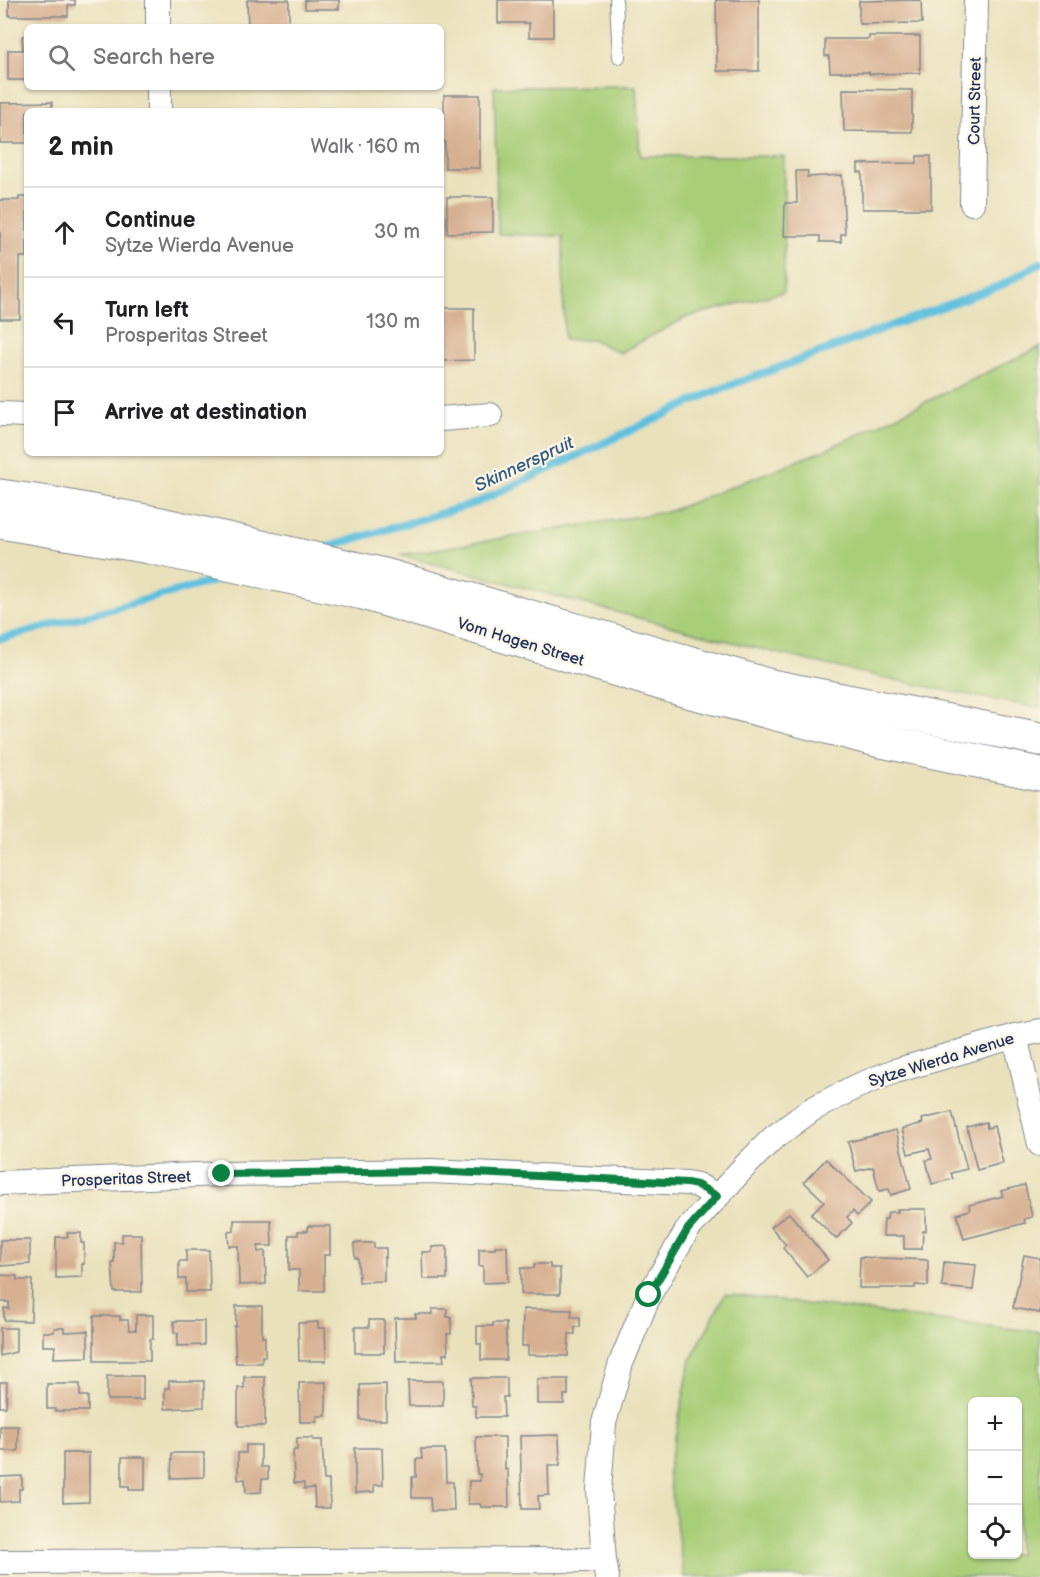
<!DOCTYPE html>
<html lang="en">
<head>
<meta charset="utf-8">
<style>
	body { margin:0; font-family:"Balsamiq Sans",sans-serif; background:#f6f6f6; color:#202124 }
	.controls { position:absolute; right:18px; bottom:18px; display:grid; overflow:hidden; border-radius:9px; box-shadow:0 2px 4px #0004 }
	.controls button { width:54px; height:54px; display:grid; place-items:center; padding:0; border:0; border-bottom:2px solid #e0e0e0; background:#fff; color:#202124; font:30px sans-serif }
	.stop { position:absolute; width:18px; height:18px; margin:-14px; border:4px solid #0b8043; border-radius:50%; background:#fff }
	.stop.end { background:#0b8043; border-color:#fff; box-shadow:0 2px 6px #0008 }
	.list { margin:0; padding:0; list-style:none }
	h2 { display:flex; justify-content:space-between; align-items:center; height:78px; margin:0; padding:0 24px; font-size:26px }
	h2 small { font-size:20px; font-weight:400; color:#757577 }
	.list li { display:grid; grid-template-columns:39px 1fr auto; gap:18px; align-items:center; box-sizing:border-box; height:90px; padding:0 24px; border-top:2px solid #e0e0e0 }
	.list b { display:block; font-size:22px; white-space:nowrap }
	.list p { margin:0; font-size:20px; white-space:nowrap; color:#757577 }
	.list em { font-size:20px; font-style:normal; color:#757577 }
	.icon { flex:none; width:33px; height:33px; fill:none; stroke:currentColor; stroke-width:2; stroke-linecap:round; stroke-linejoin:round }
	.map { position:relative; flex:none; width:1040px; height:1577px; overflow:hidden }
	.search { position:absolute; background:#fff; box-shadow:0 2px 4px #0004; left:24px; top:24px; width:420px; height:66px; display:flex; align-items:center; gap:15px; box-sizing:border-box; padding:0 21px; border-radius:9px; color:#757577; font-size:22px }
	.panel { position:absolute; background:#fff; box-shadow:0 2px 4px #0004; left:24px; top:108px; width:420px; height:348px; border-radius:9px }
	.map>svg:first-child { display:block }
	.green { fill:#a9ce78; stroke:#627e6b; stroke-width:1.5; fill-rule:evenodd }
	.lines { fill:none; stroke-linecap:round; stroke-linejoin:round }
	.stream { stroke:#5fc0de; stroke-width:8 }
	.building { fill:#d7b092 }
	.service-casing { stroke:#82888d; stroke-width:14 }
	.minor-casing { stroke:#82888d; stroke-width:26 }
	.primary-casing { stroke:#82888d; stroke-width:35 }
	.service { stroke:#fff; stroke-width:12 }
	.minor { stroke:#fff; stroke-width:24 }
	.primary { stroke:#fff; stroke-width:33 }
	.route { stroke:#0b8043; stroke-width:8 }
	.labels { text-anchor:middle; stroke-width:4.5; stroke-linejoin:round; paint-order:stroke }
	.street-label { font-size:16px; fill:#1b2f5e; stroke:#fcf5e5 }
	.water-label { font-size:18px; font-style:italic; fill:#2f5a84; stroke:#fcf5e5 }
</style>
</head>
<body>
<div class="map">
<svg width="1040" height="1577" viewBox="0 0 1040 1577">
	<rect width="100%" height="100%" fill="#fcf5e5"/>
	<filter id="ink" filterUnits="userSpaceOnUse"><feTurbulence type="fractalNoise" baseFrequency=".0167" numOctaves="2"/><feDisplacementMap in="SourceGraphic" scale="12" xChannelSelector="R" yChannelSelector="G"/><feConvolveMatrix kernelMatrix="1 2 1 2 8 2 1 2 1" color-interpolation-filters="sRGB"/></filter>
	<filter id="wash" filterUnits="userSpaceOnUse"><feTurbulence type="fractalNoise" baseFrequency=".008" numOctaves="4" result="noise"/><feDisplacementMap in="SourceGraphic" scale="24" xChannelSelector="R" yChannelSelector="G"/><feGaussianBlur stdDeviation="1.35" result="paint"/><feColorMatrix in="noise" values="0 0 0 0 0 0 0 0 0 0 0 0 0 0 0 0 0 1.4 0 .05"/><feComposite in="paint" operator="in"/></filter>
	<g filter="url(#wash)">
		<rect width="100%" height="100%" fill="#e9e1bc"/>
		<!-- green -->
		<g class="green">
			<path d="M 636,86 L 640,156 L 784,156 L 784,292 L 687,317 L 620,353 L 594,340 L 564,340 L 563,236 L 498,234 L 494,87 Z"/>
			<path d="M 1040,347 L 1040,708 C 824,672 612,610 400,555 L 670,511 L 832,447 Z"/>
			<path d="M 725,1294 L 1040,1332 L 1040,1577 L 684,1577 L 668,1471 L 691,1359 ZM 972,1402 L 1018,1402 L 1018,1554 L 972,1554 Z"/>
		</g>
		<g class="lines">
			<!-- stream -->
			<g class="stream">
				<path d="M 324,548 L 476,503 L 715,391 L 1004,284 L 1040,263"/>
				<path d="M 0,639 L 229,577"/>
			</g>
		</g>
		<g id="blocks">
			<!-- building -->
			<g class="building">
				<path d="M 9,0 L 75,0 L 75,5 L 68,5 L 68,16 L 9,16 Z"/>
				<path d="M 247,0 L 289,0 L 289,27 L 248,27 Z"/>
				<rect x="305" y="0" width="34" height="9"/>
				<path d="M 498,0 L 553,0 L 553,37 L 529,37 L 529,23 L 498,23 Z"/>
				<path d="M 716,0 L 759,0 L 759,71 L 717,71 Z"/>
				<path d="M 921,0 L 922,23 L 859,24 L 859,1 Z"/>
				<path d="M 22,36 L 27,36 L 27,80 L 8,80 L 8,50 L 23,50 Z"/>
				<path d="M 869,36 L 920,36 L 920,73 L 869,74 L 869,72 L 830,72 L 829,56 L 825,56 L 825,39 L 869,39 Z"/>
				<path d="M 843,89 L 912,90 L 912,132 L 844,131 Z"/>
				<path d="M 444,95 L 480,95 L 480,168 L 445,168 L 445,141 L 441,141 L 441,119 L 444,119 Z"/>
				<path d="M 52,102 L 52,111 L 27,111 L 27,143 L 0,143 L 0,103 Z"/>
				<path d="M 917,156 L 931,156 L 931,209 L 862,209 L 862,172 L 858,172 L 858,164 L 917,163 Z"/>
				<path d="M 796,171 L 808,171 L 807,177 L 842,175 L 845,234 L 841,234 L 841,242 L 820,242 L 820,236 L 784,236 L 785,203 L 797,203 Z"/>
				<path d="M 19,197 L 27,197 L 27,257 L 20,257 L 20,319 L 0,319 L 0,200 L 19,200 Z"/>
				<path d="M 447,197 L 493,197 L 493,232 L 447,233 Z"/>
				<path d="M 441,308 L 474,308 L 474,360 L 441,361 Z"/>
				<path d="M 952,1112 L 967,1169 L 951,1173 L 953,1179 L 932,1184 L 926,1160 L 932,1159 L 929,1149 L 908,1154 L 902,1129 L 923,1123 L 922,1119 Z"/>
				<path d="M 986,1122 L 987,1128 L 994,1126 L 1003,1163 L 977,1170 L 967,1127 Z"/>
				<path d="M 896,1130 L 911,1189 L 891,1195 L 889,1189 L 879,1191 L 873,1167 L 856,1171 L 848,1142 Z"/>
				<path d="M 826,1159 L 871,1202 L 857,1216 L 853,1211 L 847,1217 L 852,1223 L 836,1239 L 811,1214 L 824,1201 L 804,1182 Z"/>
				<path d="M 1025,1185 L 1032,1217 L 1024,1219 L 1025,1223 L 964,1239 L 957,1214 L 970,1210 L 969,1205 L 1003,1196 L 1001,1191 Z"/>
				<path d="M 897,1209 L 926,1209 L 926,1231 L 923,1231 L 922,1249 L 904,1249 L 904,1236 L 883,1236 L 884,1219 L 887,1219 L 888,1212 L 898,1212 Z"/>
				<path d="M 789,1213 L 828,1260 L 807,1277 L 783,1248 L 786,1245 L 771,1227 Z"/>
				<path d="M 234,1220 L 271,1220 L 272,1246 L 258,1246 L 258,1252 L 265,1251 L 266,1284 L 239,1285 L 238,1246 L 229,1246 L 228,1232 L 234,1231 Z"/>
				<path d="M 308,1226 L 330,1226 L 330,1255 L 324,1255 L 324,1291 L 299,1291 L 299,1270 L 289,1270 L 289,1235 L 298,1235 L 298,1231 L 308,1231 Z"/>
				<path d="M 67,1233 L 81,1233 L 81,1243 L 84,1243 L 84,1264 L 82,1264 L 82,1277 L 56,1278 L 56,1237 L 68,1237 Z"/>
				<path d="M 122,1234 L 141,1234 L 142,1292 L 114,1292 L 112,1262 L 114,1262 L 114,1242 L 122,1242 Z"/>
				<path d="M 0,1240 L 30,1240 L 30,1264 L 0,1266 Z"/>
				<path d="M 354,1243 L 374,1243 L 374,1248 L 386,1248 L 386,1258 L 384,1257 L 384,1281 L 359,1282 L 358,1258 L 355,1258 Z"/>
				<path d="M 447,1246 L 447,1279 L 423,1279 L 422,1252 L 432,1252 L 432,1247 Z"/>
				<path d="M 495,1246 L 507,1246 L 508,1282 L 483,1283 L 483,1266 L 479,1266 L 479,1249 L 495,1249 Z"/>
				<path d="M 186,1250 L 209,1250 L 210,1292 L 186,1292 L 186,1279 L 179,1279 L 179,1261 L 186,1261 Z"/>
				<path d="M 1024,1255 L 1040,1258 L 1040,1313 L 1013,1308 Z"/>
				<path d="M 860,1257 L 928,1260 L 928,1286 L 915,1285 L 915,1288 L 859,1288 Z"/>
				<path d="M 944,1262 L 976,1265 L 973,1290 L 942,1287 Z"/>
				<path d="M 534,1264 L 550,1264 L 550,1268 L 560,1268 L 560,1294 L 521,1294 L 521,1268 L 534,1268 Z"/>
				<path d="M 0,1275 L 17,1276 L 17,1280 L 32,1280 L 31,1321 L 4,1320 L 4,1308 L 9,1309 L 9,1302 L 0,1302 Z"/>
				<path d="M 236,1306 L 262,1306 L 262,1337 L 265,1337 L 265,1357 L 262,1356 L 262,1363 L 236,1363 L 234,1326 L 236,1326 Z"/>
				<path d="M 432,1309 L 447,1309 L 447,1317 L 451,1317 L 451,1334 L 447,1334 L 448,1354 L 443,1354 L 444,1361 L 396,1362 L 395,1318 L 416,1318 L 415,1314 L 432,1314 Z"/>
				<path d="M 523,1309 L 572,1310 L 571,1317 L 580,1317 L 580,1327 L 575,1327 L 575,1334 L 569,1334 L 568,1356 L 528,1355 L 528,1346 L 522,1346 Z"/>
				<path d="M 136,1315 L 153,1315 L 153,1339 L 150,1339 L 150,1361 L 94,1361 L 94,1316 L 120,1316 L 120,1320 L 128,1320 L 129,1330 L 136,1330 Z"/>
				<path d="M 369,1320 L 384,1320 L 384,1353 L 355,1353 L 355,1327 L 369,1327 Z"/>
				<path d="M 174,1321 L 204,1321 L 204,1345 L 177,1346 L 178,1333 L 174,1333 Z"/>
				<path d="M 318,1322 L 318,1328 L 325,1328 L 326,1361 L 299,1361 L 298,1323 Z"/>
				<path d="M 493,1323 L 506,1323 L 506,1360 L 481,1360 L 481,1344 L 477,1344 L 477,1326 L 493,1326 Z"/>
				<path d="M 0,1328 L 16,1328 L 16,1352 L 0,1356 Z"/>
				<path d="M 54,1328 L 64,1328 L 64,1332 L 88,1331 L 88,1357 L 54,1358 L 55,1346 L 43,1346 L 43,1332 L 54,1332 Z"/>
				<rect x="107" y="1376" width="36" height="24"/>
				<path d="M 244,1377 L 265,1377 L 265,1426 L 238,1426 L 238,1388 L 244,1388 Z"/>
				<path d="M 471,1378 L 507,1378 L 507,1397 L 503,1397 L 504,1417 L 476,1417 L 476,1406 L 472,1406 Z"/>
				<path d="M 537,1379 L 568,1379 L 568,1395 L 564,1395 L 564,1404 L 537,1404 Z"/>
				<path d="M 169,1381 L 204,1381 L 204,1407 L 165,1409 L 165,1388 L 169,1388 Z"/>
				<path d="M 408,1381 L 443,1381 L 443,1406 L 409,1406 Z"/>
				<path d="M 0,1382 L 7,1382 L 6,1407 L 0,1407 Z"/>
				<path d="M 326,1382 L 326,1416 L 317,1416 L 317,1422 L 300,1422 L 299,1383 Z"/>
				<path d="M 47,1384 L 80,1384 L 80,1396 L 88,1396 L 88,1411 L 55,1411 L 55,1409 L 47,1409 Z"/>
				<path d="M 386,1384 L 386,1420 L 360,1420 L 360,1385 Z"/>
				<rect x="0" y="1426" width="18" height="25"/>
				<path d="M 559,1435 L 560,1465 L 548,1465 L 549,1495 L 538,1496 L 539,1509 L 522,1509 L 520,1436 Z"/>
				<path d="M 476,1437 L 505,1437 L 505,1470 L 508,1469 L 509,1507 L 481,1507 L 480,1504 L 468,1504 L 469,1481 L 480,1481 L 480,1474 L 477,1474 Z"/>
				<path d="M 297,1438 L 313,1438 L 313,1440 L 322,1440 L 324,1480 L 329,1480 L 330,1508 L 315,1508 L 314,1488 L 304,1489 L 304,1483 L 294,1483 L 293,1450 L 297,1450 Z"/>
				<path d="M 246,1445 L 261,1445 L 261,1467 L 268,1467 L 268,1479 L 262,1479 L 261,1492 L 246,1493 L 245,1479 L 238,1480 L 238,1453 L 246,1453 Z"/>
				<path d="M 355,1448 L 382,1448 L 383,1485 L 374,1485 L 374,1492 L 355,1493 Z"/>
				<path d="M 421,1449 L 445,1449 L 446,1482 L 453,1482 L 454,1511 L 431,1511 L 430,1498 L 412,1498 L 412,1477 L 416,1477 L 416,1459 L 422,1459 Z"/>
				<path d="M 63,1453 L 89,1453 L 89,1502 L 63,1503 Z"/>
				<path d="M 172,1453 L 204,1453 L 204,1477 L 171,1478 Z"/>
				<path d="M 122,1457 L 145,1457 L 145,1490 L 129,1490 L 129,1486 L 122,1486 Z"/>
				<path d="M 22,1476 L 22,1489 L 19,1489 L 19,1501 L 0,1502 L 0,1477 Z"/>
			</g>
		</g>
	</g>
	<g filter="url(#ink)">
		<use href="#blocks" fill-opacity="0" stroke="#82888d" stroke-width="1.5"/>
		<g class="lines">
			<!-- service casing -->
			<g class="service-casing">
				<path id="service" d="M 616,0 L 619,57"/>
			</g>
			<!-- minor casing -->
			<g class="minor-casing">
				<g id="minor">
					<path d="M 158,0 L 158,27"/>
					<path d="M 159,87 L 159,111"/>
					<path d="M 972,203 L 976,0"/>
					<path d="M 0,414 L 27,415"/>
					<path d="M 441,419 L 490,415"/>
					<path d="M 1015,1036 L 1040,1144"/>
					<path d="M 0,1183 L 222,1174 L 431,1171 L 687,1183 L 697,1185 L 717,1196"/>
					<path d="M 0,1562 L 604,1560"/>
					<path d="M 607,1577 L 604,1560 L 599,1490 L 604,1423 L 621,1363 L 649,1295 L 688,1229 L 745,1166 L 772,1139 L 811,1110 L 855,1087 L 895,1071 L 1015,1036 L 1040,1031"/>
				</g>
			</g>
			<!-- primary casing -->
			<g class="primary-casing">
				<g id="primary">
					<path d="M 0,496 L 49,503 L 161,524 L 385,575 L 771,686 L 1040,739"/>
					<path d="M 0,522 L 149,547 L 363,593 L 680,689 L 877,740 L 1040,774"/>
				</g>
			</g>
			<!-- service -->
			<use href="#service" class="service"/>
			<!-- minor -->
			<use href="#minor" class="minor"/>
			<!-- primary -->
			<use href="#primary" class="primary"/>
		</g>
	</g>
	<g class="lines" filter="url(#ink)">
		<!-- route -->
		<path class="route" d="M 222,1174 L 431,1171 L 687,1183 L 697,1185 L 717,1196 L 688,1229 L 649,1295"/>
	</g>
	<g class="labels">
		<!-- street labels -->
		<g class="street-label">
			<text transform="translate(974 101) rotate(-89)" y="6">Court Street</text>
			<text transform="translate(521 641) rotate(17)" y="6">Vom Hagen Street</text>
			<text transform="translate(941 1059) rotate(-17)" y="6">Sytze Wierda Avenue</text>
			<text transform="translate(126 1178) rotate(-2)" y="6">Prosperitas Street</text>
		</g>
		<!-- water labels -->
		<g class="water-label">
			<text transform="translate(524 464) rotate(-25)" y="6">Skinnerspruit</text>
		</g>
	</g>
</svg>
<div class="controls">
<button>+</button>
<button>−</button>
<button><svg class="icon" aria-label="locate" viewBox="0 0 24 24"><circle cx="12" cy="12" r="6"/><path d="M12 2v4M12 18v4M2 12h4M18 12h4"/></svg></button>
</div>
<div class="stop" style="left:649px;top:1295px"></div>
<div class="stop end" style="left:222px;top:1174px"></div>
<div class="search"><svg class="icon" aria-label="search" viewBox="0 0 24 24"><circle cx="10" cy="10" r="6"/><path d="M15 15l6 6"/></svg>Search here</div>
<section class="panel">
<h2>2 min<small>Walk · 160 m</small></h2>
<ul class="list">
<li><svg class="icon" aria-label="ahead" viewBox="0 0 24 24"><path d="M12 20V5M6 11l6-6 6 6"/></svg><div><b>Continue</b><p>Sytze Wierda Avenue</p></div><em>30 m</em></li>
<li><svg class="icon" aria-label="left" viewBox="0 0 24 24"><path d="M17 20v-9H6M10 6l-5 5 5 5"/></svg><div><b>Turn left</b><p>Prosperitas Street</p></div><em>130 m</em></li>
<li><svg class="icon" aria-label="arrive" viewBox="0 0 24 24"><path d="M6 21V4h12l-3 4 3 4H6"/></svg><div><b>Arrive at destination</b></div></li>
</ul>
</section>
</div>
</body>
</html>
